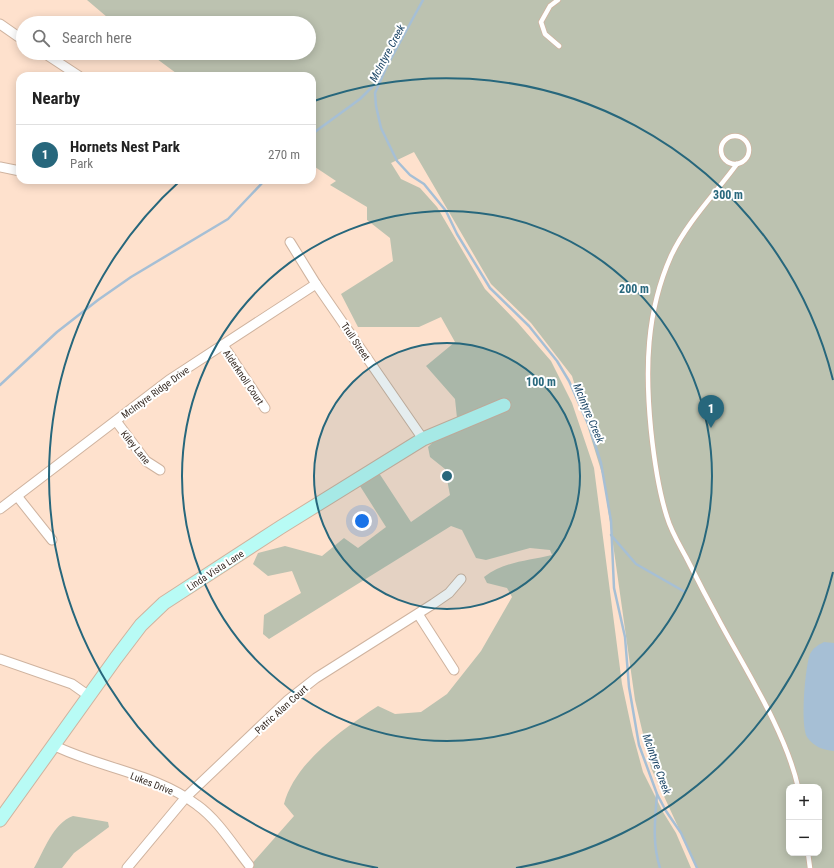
<!DOCTYPE html>
<html lang="en">
<head>
<meta charset="utf-8">
<style>
	body { margin:0; font-family:"Roboto Condensed",sans-serif; background:#f6f6f6; color:#222 }
	.controls { position:absolute; right:12px; bottom:12px; display:grid; overflow:hidden; border-radius:8px; box-shadow:0 2px 10px #0003 }
	.controls button { width:36px; height:36px; display:grid; place-items:center; padding:0; border:0; border-bottom:1px solid #e0e0e0; background:#fff; color:#222; font:20px sans-serif }
	.you { position:absolute; left:362px; top:521px; width:14px; height:14px; margin:-10px; border:3px solid #fff; border-radius:50%; background:#1a73e8; box-shadow:0 0 0 6px #1a73e833 }
	.badge { display:grid; place-items:center; width:26px; height:26px; border-radius:50%; background:#27677c; color:#fff; font-size:13px; font-weight:700 }
	.pin { position:absolute; translate:-50% -33px; filter:drop-shadow(0 1px 2px #0008) }
	.pin::after { content:''; position:absolute; top:21px; width:14px; height:12px; background:inherit; clip-path:polygon(0 0,100% 0,50% 100%) }
	.list { margin:0; padding:0; list-style:none }
	h2 { display:flex; justify-content:space-between; align-items:center; height:52px; margin:0; padding:0 16px; font-size:17px }
	h2 small { font-size:13px; font-weight:400; color:#767676 }
	.list li { display:grid; grid-template-columns:26px 1fr auto; gap:12px; align-items:center; box-sizing:border-box; height:60px; padding:0 16px; border-top:1px solid #e0e0e0 }
	.list b { display:block; font-size:15px; white-space:nowrap }
	.list p { margin:0; font-size:13px; white-space:nowrap; color:#767676 }
	.list em { font-size:13px; font-style:normal; color:#767676 }
	.icon { flex:none; width:22px; height:22px; fill:none; stroke:currentColor; stroke-width:2; stroke-linecap:round; stroke-linejoin:round }
	.map { position:relative; flex:none; width:834px; height:868px; overflow:hidden }
	.search { position:absolute; background:#fff; box-shadow:0 2px 10px #0003; left:16px; top:16px; width:300px; height:44px; display:flex; align-items:center; gap:10px; box-sizing:border-box; padding:0 14px; border-radius:22px; color:#767676; font-size:15px }
	.panel { position:absolute; background:#fff; box-shadow:0 2px 10px #0003; left:16px; top:72px; width:300px; height:112px; border-radius:12px }
	.map>svg:first-child { display:block }
	.green { fill:#bcc2b0; fill-rule:evenodd }
	.water { fill:#a6bfd5 }
	.lines { fill:none; stroke-linecap:round; stroke-linejoin:round }
	.stream { stroke:#a6bfd5; stroke-width:2.5 }
	.lane-casing { stroke:#cfb39f; stroke-width:6 }
	.street-casing { stroke:#cfb39f; stroke-width:11 }
	.secondary-casing { stroke:#cfb39f; stroke-width:15 }
	.lane { stroke:#fff; stroke-width:4.5 }
	.street { stroke:#fff; stroke-width:9 }
	.secondary { stroke:#b8fbf5; stroke-width:13 }
	.ring { fill:none; stroke:#27677c; stroke-width:2 }
	.labels { text-anchor:middle; stroke-width:4; stroke-linejoin:round; paint-order:stroke }
	.street-label { font-size:10px; fill:#382d26; stroke:#fff }
	.water-label { font-size:11px; font-style:italic; fill:#204969; stroke:#fff }
	.centre { fill:#27677c; stroke:#fff; stroke-width:2 }
	.ring-label { font-size:12px; text-anchor:middle; font-weight:bold; fill:#27677c; stroke:#fff; stroke-width:4; stroke-linejoin:round; paint-order:stroke }
</style>
</head>
<body>
<div class="map">
<svg width="834" height="868" viewBox="0 0 834 868">
	<rect width="100%" height="100%" fill="#fee1cd"/>
	<!-- green -->
	<g class="green">
		<path d="M 87,0 L 834,0 L 834,868 L 697,868 L 651,768 L 635,700 L 604,480 L 572,376 L 531,323 L 491,284 L 414,152 L 391,163 L 401,179 L 420,188 L 437,207 L 485,289 L 518,323 L 551,361 L 572,403 L 594,468 L 622,684 L 633,735 L 643,772 L 663,812 L 676,833 L 691,868 L 248,868 L 294,816 L 284,804 C 295,762 343,729 378,706 L 395,714 L 421,712 L 447,694 L 481,651 L 512,597 L 507,588 L 487,583 L 484,577 C 505,561 528,561 552,555 L 550,550 L 530,548 L 486,560 L 476,558 L 462,530 L 451,526 L 269,639 L 263,634 L 264,615 L 301,593 L 292,571 L 268,576 L 253,564 L 258,553 L 285,546 L 322,556 L 344,538 L 358,548 L 386,527 L 360,486 L 379,473 L 411,522 L 450,495 L 445,469 L 430,457 L 428,447 L 457,418 L 455,399 L 426,366 L 455,342 L 441,317 L 419,327 L 358,327 L 341,294 L 393,261 L 390,238 L 367,220 L 367,207 L 330,185 L 336,181 L 312,165 L 312,76 L 180,76 L 149,53 L 309,53 L 309,23 L 114,23 ZM 789,787 L 819,787 L 819,853 L 789,853 Z"/>
		<path d="M 73,816 L 108,822 L 109,827 L 74,853 L 62,868 L 34,868 C 44,851 53,823 73,816 Z"/>
	</g>
	<!-- water -->
	<path class="water" d="M 824,642 L 834,643 L 834,751 C 823,750 814,747 807,737 C 800,726 805,667 810,654 C 813,648 818,645 824,642 Z"/>
	<g class="lines">
		<!-- stream -->
		<g class="stream">
			<path d="M 423,0 L 387,66 L 375,93 L 376,106 L 381,128 L 397,161 L 410,175 L 424,184 L 446,211 L 457,234 L 490,288 L 529,326 L 557,361 L 569,381 L 589,426 L 601,463 L 611,521 L 614,588 L 625,637 L 629,687 L 639,745 L 657,794 L 666,811 L 681,833 L 697,868"/>
			<path d="M 312,134 L 360,99 L 380,79"/>
			<path d="M 0,385 L 57,332 L 98,300 L 131,277 L 228,219 L 265,180"/>
			<path d="M 611,535 L 636,564 L 685,592"/>
			<path d="M 657,794 C 655,820 652,843 660,868"/>
		</g>
		<!-- lane casing -->
		<g class="lane-casing">
			<g id="lane">
				<path d="M 558,0 L 550,6 L 541,22 L 545,34 L 559,46"/>
				<circle cx="735" cy="150" r="14"/>
				<path d="M 737,164 C 715,194 687,222 671,256 C 646,312 645,370 651,430 C 654,459 658,489 667,517 C 671,531 679,544 686,557 C 697,579 709,602 721,624 C 747,672 786,733 798,787"/>
				<path d="M 808,853 L 810,868"/>
			</g>
		</g>
		<!-- street casing -->
		<g class="street-casing">
			<g id="street">
				<path d="M 0,24 L 23,40"/>
				<path d="M 44,53 L 79,76"/>
				<path d="M 0,167 L 20,171"/>
				<path d="M 290,242 L 316,284 L 423,439"/>
				<path d="M 223,345 L 265,408"/>
				<path d="M 116,421 L 146,461 L 160,470"/>
				<path d="M 17,496 L 52,540"/>
				<path d="M 0,509 L 169,380 L 316,284"/>
				<path d="M 418,614 L 454,670"/>
				<path d="M 0,659 L 72,684 L 89,696"/>
				<path d="M 53,745 C 99,768 155,773 197,805 C 218,820 233,845 249,865"/>
				<path d="M 127,868 L 186,797 L 288,700 L 316,678 L 433,604 L 449,593 L 461,579"/>
			</g>
		</g>
		<!-- secondary casing -->
		<g class="secondary-casing">
			<path id="secondary" d="M 0,820 L 116,658 L 141,625 L 164,603 L 281,527 L 423,439 L 504,405"/>
		</g>
		<!-- lane -->
		<use href="#lane" class="lane"/>
		<!-- street -->
		<use href="#street" class="street"/>
		<!-- secondary -->
		<use href="#secondary" class="secondary"/>
	</g>
	<!-- distance rings -->
	<circle cx="447" cy="476" r="133" fill="#27677c" fill-opacity=".12"/>
	<g class="ring">
		<circle cx="447" cy="476" r="133"/>
		<circle cx="447" cy="476" r="265"/>
		<path d="M833 572A398 398 0 0 1 516 868M378 868A398 398 0 0 1 181 180M314 101A398 398 0 0 1 833 380"/>
	</g>
	<g class="labels">
		<!-- street labels -->
		<g class="street-label">
			<text transform="translate(356 341) rotate(56)" y="4">Trull Street</text>
			<text transform="translate(244 377) rotate(56)" y="4">Alderknoll Court</text>
			<text transform="translate(155 392) rotate(-36)" y="4">McIntyre Ridge Drive</text>
			<text transform="translate(136 447) rotate(51)" y="4">Kiley Lane</text>
			<text transform="translate(215 570) rotate(-33)" y="4">Linda Vista Lane</text>
			<text transform="translate(281 709) rotate(-42)" y="4">Patric Alan Court</text>
			<text transform="translate(152 783) rotate(21)" y="4">Lukes Drive</text>
		</g>
		<!-- water labels -->
		<g class="water-label">
			<text transform="translate(387 53) rotate(-62)" y="4">McIntyre Creek</text>
			<text transform="translate(589 413) rotate(67)" y="4">McIntyre Creek</text>
			<text transform="translate(657 764) rotate(70)" y="4">McIntyre Creek</text>
		</g>
	</g>
	<circle cx="447" cy="476" r="6" class="centre"/>
	<g class="ring-label">
		<text x="728" y="199">300 m</text>
		<text x="634" y="293">200 m</text>
		<text x="541" y="386">100 m</text>
	</g>
</svg>
<div class="controls">
<button>+</button>
<button>−</button>
</div>
<div class="you"></div>
<div class="pin badge" style="left:711px;top:428px">1</div>
<div class="search"><svg class="icon" aria-label="search" viewBox="0 0 24 24"><circle cx="10" cy="10" r="6"/><path d="M15 15l6 6"/></svg>Search here</div>
<section class="panel">
<h2>Nearby<small></small></h2>
<ul class="list">
<li><span class="badge">1</span><div><b>Hornets Nest Park</b><p>Park</p></div><em>270 m</em></li>
</ul>
</section>
</div>
</body>
</html>
